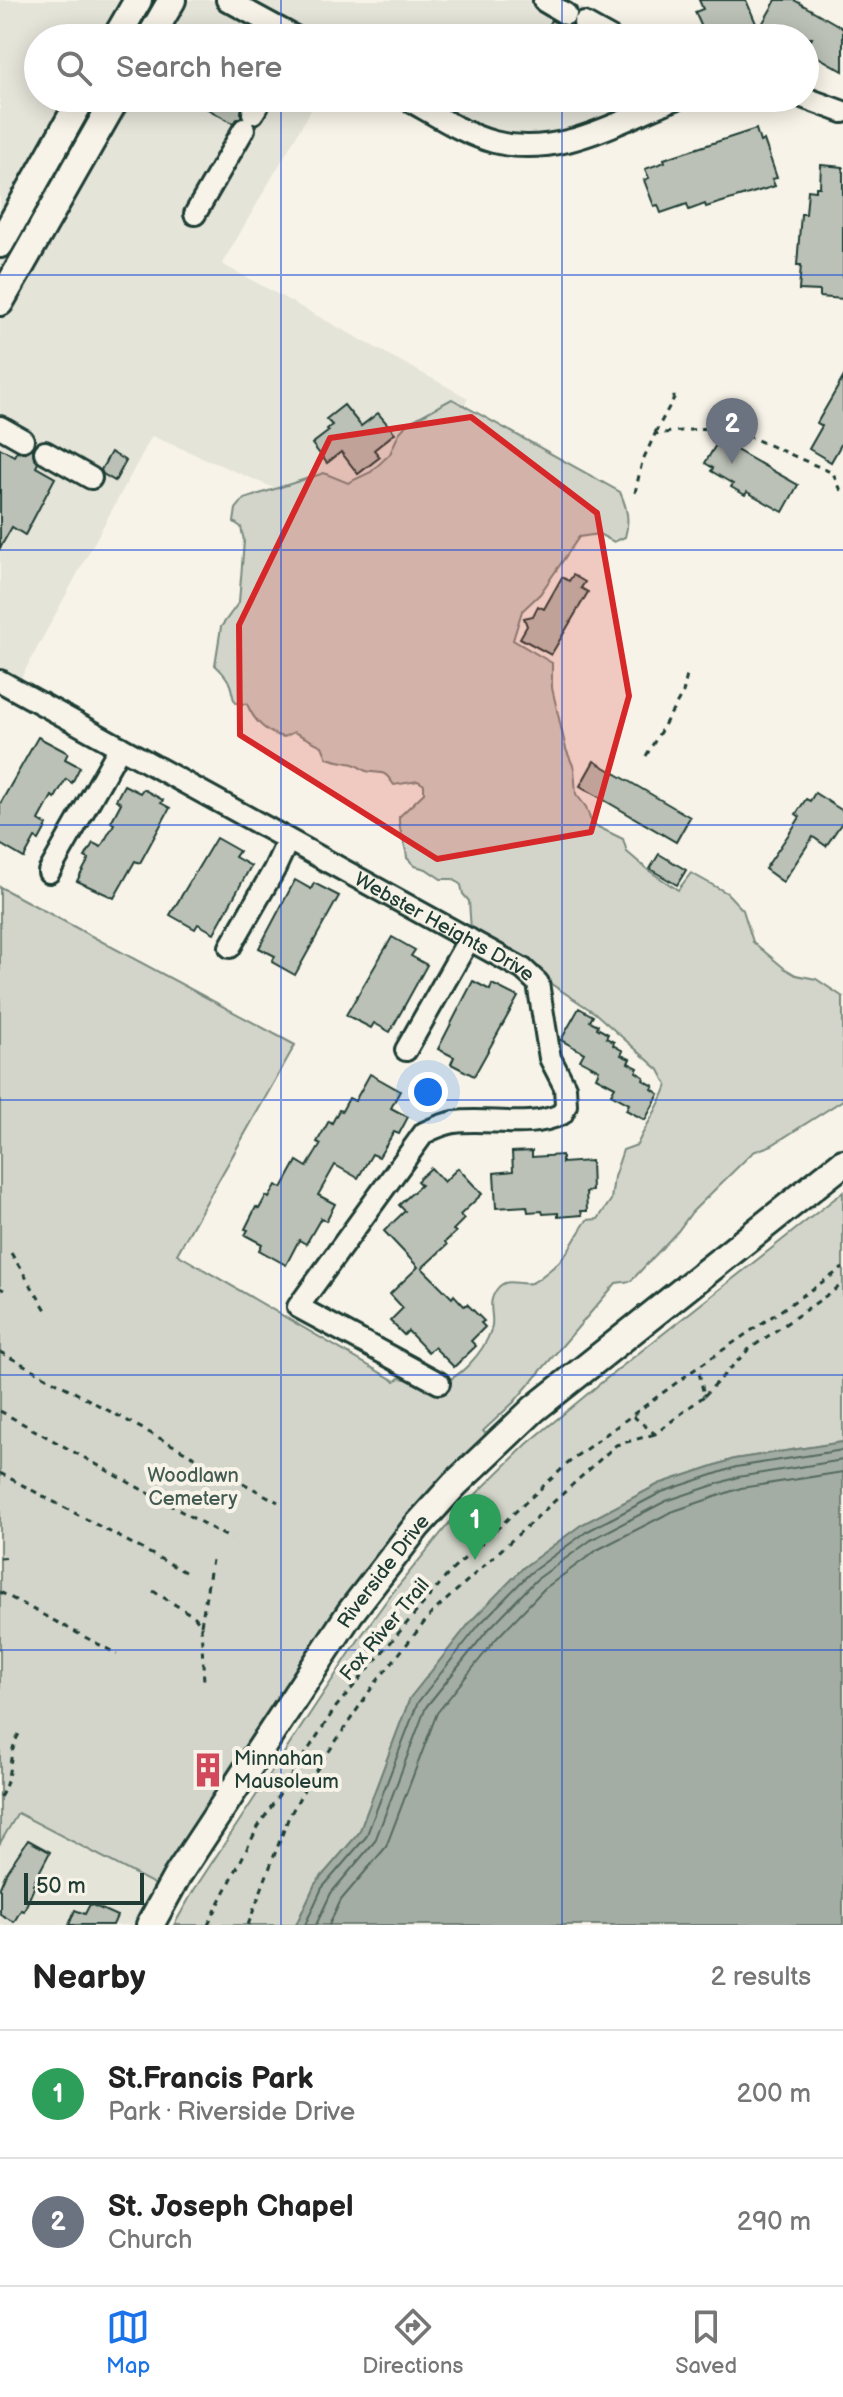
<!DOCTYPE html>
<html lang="en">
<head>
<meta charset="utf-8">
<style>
	body { margin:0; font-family:"Balsamiq Sans",sans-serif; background:#f6f6f6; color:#222 }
	.scale { position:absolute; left:24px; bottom:20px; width:120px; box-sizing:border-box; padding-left:8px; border:4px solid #1f3d34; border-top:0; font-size:22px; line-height:28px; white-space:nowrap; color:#1f3d34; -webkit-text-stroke:6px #f7f3e8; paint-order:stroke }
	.you { position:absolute; left:428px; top:1092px; width:28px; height:28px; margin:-20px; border:6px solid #fff; border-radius:50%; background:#1a73e8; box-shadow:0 0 0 12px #1a73e833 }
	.badge { display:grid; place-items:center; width:52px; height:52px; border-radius:50%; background:#1a73e8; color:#fff; font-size:26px; font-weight:700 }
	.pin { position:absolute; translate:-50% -66px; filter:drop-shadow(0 2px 4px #0008) }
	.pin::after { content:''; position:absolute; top:42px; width:28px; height:24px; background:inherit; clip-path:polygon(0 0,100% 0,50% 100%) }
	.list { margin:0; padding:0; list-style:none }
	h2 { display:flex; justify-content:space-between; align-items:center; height:104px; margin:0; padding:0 32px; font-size:34px }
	h2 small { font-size:26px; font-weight:400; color:#767676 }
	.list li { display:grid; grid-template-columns:52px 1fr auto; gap:24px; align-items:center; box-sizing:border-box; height:128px; padding:0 32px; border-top:2px solid #e0e0e0 }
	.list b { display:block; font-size:30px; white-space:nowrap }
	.list p { margin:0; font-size:26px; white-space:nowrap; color:#767676 }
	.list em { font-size:26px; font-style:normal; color:#767676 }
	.icon { flex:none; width:44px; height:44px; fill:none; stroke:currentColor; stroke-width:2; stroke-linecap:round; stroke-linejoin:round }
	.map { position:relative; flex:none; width:843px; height:1925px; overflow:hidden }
	.search { position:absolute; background:#fff; box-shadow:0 4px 20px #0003; left:24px; right:24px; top:24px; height:88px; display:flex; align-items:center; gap:20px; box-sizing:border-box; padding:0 28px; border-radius:44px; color:#767676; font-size:30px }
	.sheet { height:360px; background:#fff }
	nav { display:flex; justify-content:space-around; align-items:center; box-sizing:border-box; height:112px; border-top:2px solid #e0e0e0; background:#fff; font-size:22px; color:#767676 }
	nav a { display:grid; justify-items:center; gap:4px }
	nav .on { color:#1a73e8 }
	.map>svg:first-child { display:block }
	.built { fill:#e5e4d9 }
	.green { fill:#d3d5ca; stroke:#79897f; stroke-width:2 }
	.water { fill:#a4ada3; stroke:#6f8077; stroke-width:2 }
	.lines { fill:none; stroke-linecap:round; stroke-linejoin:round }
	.shore { stroke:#546a60; stroke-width:2 }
	.building { fill:#bbc1b6; stroke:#1f3d34; stroke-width:2 }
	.minor-casing { stroke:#1f3d34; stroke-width:26 }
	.major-casing { stroke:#1f3d34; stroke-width:32 }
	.path { stroke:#1f3d34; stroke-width:3; stroke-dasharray:6 6; stroke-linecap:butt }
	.minor { stroke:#f7f3e8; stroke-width:20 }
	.major { stroke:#f7f3e8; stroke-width:26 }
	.marked { fill:#d62828; fill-opacity:0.2; stroke:#d62828; stroke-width:6; stroke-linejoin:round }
	.grid { fill:none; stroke:#1d4ed8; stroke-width:2; stroke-opacity:0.55 }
	.labels { text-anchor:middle; stroke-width:8; stroke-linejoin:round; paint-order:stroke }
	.street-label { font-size:20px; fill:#1f3d34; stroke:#f7f3e8 }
	.park-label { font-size:20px; fill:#435b52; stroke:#f7f3e8 }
	.poi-label { font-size:20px; fill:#1f3d34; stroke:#f7f3e8; text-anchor:start }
</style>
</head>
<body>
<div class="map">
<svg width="843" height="1925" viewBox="0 0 843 1925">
	<rect width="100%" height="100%" fill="#f7f3e8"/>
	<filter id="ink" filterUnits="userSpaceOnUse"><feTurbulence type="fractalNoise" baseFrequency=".0125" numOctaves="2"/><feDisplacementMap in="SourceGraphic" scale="16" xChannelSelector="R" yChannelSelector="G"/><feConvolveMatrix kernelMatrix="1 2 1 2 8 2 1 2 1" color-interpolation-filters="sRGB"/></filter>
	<g filter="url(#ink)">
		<!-- built -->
		<g class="built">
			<path d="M 0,0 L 567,0 L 621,30 L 624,38 L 38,38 L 38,98 L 318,98 L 222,264 L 468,398 L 451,433 L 342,517 L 152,436 L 15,689 L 0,681 Z"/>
			<path d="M 405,98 L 647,98 L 651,109 L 519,146 Z"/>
			<path d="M 18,1813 L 158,1886 L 150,1925 L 0,1925 L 0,1843 Z"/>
		</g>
		<!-- green -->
		<g class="green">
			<path d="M 452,399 L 620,492 C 627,508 630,520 625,537 L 614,542 L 599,534 L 579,537 L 540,594 L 522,611 L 513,640 L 552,663 L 552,688 L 566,749 L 574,768 L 576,794 L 586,807 L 592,824 L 623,839 L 627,852 L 648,870 L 678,890 L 691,873 L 727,893 L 743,910 L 753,942 L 784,968 L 796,975 L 816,979 L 843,997 L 843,1100 L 772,1145 L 753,1152 L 692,1212 L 678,1231 L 631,1281 L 616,1283 L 514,1402 L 483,1431 L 486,1434 L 434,1486 L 377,1557 L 158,1886 L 18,1813 L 0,1843 L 0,887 L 295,1045 L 177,1254 L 395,1381 L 399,1378 C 411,1379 424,1384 436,1383 C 459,1382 484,1351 491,1330 C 496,1316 485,1305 497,1289 C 507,1276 518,1286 531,1283 C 536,1282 542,1276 546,1273 C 570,1255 571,1243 587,1220 L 598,1219 L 611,1200 L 614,1177 L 623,1150 L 637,1145 C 646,1124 660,1107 667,1085 L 659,1070 L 595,1013 L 471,931 L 469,901 L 463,894 L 461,885 L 453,879 L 441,879 L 426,869 L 415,866 L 407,858 C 406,843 398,832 399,817 L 424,793 L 424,785 L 418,781 L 394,785 C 382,767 382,775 366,771 C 361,769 358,765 353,764 C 344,762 336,761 327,758 L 322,746 L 294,732 L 284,737 C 267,734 254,721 247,704 L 236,703 C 231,696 233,692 230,685 C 228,677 220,670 215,665 L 221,627 L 239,602 L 244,541 L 241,527 L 234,522 L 236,509 L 244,499 L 324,473 L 348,483 L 371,472 L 390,454 L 399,433 L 408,423 Z"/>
			<path d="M 843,1192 L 843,1442 L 734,1459 L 659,1484 L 581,1525 L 524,1567 L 473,1619 L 410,1698 L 359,1833 L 315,1884 L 296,1925 L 174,1925 L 194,1890 L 361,1636 L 389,1597 L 459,1511 L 527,1444 L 602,1382 Z"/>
		</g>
		<!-- water -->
		<path class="water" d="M 843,1442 L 843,1925 L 296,1925 L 315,1884 L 359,1833 L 410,1698 L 473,1619 L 524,1567 L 581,1525 L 659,1484 L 734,1459 Z"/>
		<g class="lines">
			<!-- shore -->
			<g class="shore">
				<path d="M 305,1925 L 322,1888 L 366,1837 L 418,1702 L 479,1625 L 530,1573 L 586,1532 L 662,1492 L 736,1467 L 843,1450"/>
				<path d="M 316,1925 L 331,1893 L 375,1841 L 426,1707 L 487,1631 L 536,1580 L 591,1540 L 666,1501 L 738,1477 L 843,1460"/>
				<path d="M 329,1925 L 341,1900 L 386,1847 L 437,1713 L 496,1639 L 544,1589 L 597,1550 L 671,1512 L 741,1488 L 843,1472"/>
			</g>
		</g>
		<!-- building -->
		<g class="building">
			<path d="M 699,0 L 746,0 L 758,28 L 738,38 L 713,38 L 710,30 L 704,32 L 695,12 L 703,9 Z"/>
			<path d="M 776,0 L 794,0 L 843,28 L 843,71 L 806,50 L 812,38 L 784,38 L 761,26 Z"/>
			<path d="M 551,20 L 565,27 L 572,26 L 578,34 L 576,38 L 541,38 Z"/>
			<path d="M 188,98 L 247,98 L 242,107 L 241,117 L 233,123 Z"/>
			<path d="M 756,129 L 760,142 L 764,140 L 777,178 L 772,179 L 775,186 L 706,207 L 705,204 L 689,210 L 687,204 L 661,213 L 658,205 L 654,206 L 644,180 L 649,178 L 645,169 L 665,162 L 664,159 Z"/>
			<path d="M 821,165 L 843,167 L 843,299 L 820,297 L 820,291 L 799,290 L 801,265 L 797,265 L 801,214 L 806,214 L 808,190 L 816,191 L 816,187 L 820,187 Z"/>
			<path d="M 843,378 L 843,441 L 831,462 L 809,449 L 822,426 L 817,423 Z"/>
			<path d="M 344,405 L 361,426 L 378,413 L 395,433 L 374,450 L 380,457 L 358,474 L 341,452 L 327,463 L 312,444 L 329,431 L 327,429 L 332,425 L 326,419 Z"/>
			<path d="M 717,443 L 729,450 L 731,447 L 798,485 L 783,512 L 747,492 L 745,495 L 731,487 L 733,484 L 711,471 L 713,468 L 705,463 Z"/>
			<path d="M 0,448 L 14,456 L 17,451 L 24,453 L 33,448 L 34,458 L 38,463 L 36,467 L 55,478 L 25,535 L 12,527 L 0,548 Z"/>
			<path d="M 111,452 L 126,461 L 115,481 L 103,474 L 101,470 Z"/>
			<path d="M 573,575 L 585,582 L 581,588 L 588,592 L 551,655 L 520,638 L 527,626 L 524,618 L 533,616 L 538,606 L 544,609 L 562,577 L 569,581 Z"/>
			<path d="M 38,737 L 68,753 L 65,759 L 80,767 L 72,783 L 66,779 L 55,798 L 52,796 L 39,820 L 47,825 L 39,840 L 35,838 L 24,858 L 0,844 L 0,804 Z"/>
			<path d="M 594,761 L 690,817 L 676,842 L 580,786 Z"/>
			<path d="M 124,785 L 140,793 L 143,789 L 163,800 L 161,803 L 170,808 L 140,863 L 135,861 L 114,898 L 77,881 L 89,859 L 85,857 L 93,843 L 101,847 L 114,824 L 111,822 L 121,803 L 116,800 Z"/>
			<path d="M 815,793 L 843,811 L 843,821 L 826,846 L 813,837 L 783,882 L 765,869 L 795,825 L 800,817 L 796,814 L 806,799 L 810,801 Z"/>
			<path d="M 216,838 L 239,851 L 235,857 L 251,866 L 214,933 L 198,924 L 195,929 L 170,915 Z"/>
			<path d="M 659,854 L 686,870 L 677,885 L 650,869 Z"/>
			<path d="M 295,880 L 311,889 L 314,883 L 339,896 L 295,975 L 272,962 L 275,956 L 259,948 Z"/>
			<path d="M 392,937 L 415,950 L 411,956 L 427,965 L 390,1032 L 374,1023 L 371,1028 L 346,1015 Z"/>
			<path d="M 473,981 L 490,990 L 492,984 L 518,997 L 474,1076 L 451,1064 L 454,1057 L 438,1049 Z"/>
			<path d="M 579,1008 L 593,1016 L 590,1021 L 598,1025 L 597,1028 L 608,1034 L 606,1038 L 614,1042 L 613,1045 L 623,1051 L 621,1055 L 630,1059 L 628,1063 L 638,1068 L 636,1072 L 644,1077 L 643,1080 L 654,1086 L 652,1089 L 659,1094 L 645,1120 L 626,1110 L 629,1104 L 611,1094 L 615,1087 L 596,1077 L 599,1070 L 580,1060 L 584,1053 L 561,1040 Z"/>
			<path d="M 370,1074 L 400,1091 L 391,1108 L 408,1117 L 399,1134 L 394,1132 L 379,1157 L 372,1154 L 358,1178 L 335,1165 L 318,1195 L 335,1204 L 326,1221 L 321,1218 L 306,1244 L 299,1240 L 286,1265 L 259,1250 L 262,1244 L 245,1235 L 248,1230 L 245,1229 L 256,1207 L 259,1209 L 266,1196 L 269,1198 L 276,1185 L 282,1188 L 297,1161 L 307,1167 L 321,1144 L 317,1142 L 329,1121 L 332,1123 L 339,1110 L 342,1111 L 349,1098 L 355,1101 Z"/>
			<path d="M 532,1151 L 532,1157 L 562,1155 L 562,1163 L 591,1161 L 592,1191 L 586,1192 L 587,1211 L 581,1211 L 582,1215 L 558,1217 L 558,1213 L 543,1214 L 542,1211 L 528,1212 L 527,1206 L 496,1208 L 494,1173 L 513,1171 L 512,1152 Z"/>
			<path d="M 431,1168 L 444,1182 L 458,1168 L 482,1194 L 460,1215 L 464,1219 L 453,1230 L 456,1232 L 445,1242 L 447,1245 L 422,1268 L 452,1298 L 454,1295 L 464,1306 L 467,1304 L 484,1321 L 481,1323 L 485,1327 L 471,1341 L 476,1346 L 454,1367 L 434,1347 L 428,1352 L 408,1331 L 404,1335 L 390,1321 L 403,1308 L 390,1294 L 418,1267 L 384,1231 L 405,1211 L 399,1205 L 421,1185 L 417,1181 Z"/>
			<path d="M 28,1840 L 50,1852 L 33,1884 L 35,1885 L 24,1911 L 21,1910 L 14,1922 L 0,1914 L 0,1887 L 7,1871 Z"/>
			<path d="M 90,1904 L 117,1916 L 113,1925 L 69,1925 L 75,1910 L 85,1914 Z"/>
		</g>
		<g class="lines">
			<!-- minor casing -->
			<g class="minor-casing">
				<g id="minor">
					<path d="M 227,0 L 297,38"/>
					<path d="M 544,1 L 566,14"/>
					<path d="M 584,23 L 611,38"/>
					<path d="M 405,98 C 434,114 463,134 494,142 C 560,159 620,120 678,98"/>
					<path d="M 805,98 L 843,112"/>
					<path d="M 253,113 L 262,98"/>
					<path d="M 195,214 L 244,129"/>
					<path d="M 0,427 L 23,440"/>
					<path d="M 45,452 L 91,478"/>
					<path id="s1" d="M 0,681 L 523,969 L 538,983 L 550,1058 L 565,1087 L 566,1105 L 562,1114 C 527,1130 490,1117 454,1122 C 443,1124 434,1128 424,1133 L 298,1307 L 439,1383"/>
					<path d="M 49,872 L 120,747"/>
					<path d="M 230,947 L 274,870 L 288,840"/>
					<path d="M 406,1050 L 469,939"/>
				</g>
			</g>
			<!-- major casing -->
			<g class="major-casing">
				<g id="major">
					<path d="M 116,38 L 138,0"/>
					<path d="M 150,38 L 172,0"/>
					<path d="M 0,244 L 82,98"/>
					<path d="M 0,302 L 116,98"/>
					<path id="s2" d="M 150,1925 L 177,1876 L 350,1613 L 417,1526 L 454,1485 L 534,1409 L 843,1163"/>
				</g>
			</g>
			<!-- path -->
			<g class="path">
				<path d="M 655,433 L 674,398 L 674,390"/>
				<path d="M 635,493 L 642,462 L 655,434 L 716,427 L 732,429 L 833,473 L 843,495"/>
				<path d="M 646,756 L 683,693 L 687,675"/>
				<path d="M 11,1253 L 46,1310"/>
				<path d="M 0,1288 L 4,1290"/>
				<path d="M 0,1352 L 278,1502"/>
				<path d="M 704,1396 L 748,1350 L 843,1284"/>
				<path d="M 0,1411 L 231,1539"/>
				<path d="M 633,1416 L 655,1434 L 704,1396 L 698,1367"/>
				<path d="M 0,1473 L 185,1572"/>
				<path d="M 0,1558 L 11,1557"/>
				<path d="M 153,1591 L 195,1617 L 201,1625 L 204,1682"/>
				<path d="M 0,1592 L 117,1654"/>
				<path d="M 201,1625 L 213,1554"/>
				<path d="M 0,1797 C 13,1778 7,1754 19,1734"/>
				<path d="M 208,1925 L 258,1827 L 336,1707 L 450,1572 L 575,1457 L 698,1367 L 843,1268"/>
				<path d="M 248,1925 L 288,1819 L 307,1784 L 373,1686 L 432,1613 L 616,1445 L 655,1434"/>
			</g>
			<!-- minor -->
			<use href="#minor" class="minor"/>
			<!-- major -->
			<use href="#major" class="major"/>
		</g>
	</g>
	<!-- marked area -->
	<path class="marked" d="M 471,417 L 597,513 L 629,696 L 591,832 L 437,859 L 240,735 L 239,625 L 330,438 Z"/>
	<!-- grid -->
	<path class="grid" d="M 281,0 L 281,38M 562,0 L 562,38M 281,98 L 281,1925M 562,98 L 562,1925M 0,275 L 843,275M 0,550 L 843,550M 0,825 L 843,825M 0,1100 L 843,1100M 0,1375 L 843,1375M 0,1650 L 843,1650"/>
	<!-- icons -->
	<defs>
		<g id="building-bare" transform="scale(2.76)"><path d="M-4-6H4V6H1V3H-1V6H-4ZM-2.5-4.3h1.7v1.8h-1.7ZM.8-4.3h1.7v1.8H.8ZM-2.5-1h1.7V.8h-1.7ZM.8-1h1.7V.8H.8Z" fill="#d1495b" stroke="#f7f3e8" stroke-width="2.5" paint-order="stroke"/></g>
	</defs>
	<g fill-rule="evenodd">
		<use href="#building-bare" x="208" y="1770"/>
	</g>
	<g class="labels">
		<!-- street labels -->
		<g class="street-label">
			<text dy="7" stroke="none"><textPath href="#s1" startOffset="508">Webster Heights Drive</textPath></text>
			<text dy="7" stroke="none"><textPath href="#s2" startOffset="424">Riverside Drive</textPath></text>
			<text transform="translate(384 1629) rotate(-50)" y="7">Fox River Trail</text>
		</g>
		<!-- park labels -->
		<g class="park-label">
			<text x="193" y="1482">Woodlawn<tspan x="193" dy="23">Cemetery</tspan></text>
		</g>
		<!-- poi labels -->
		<g class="poi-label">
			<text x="234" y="1765">Minnahan<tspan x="234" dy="23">Mausoleum</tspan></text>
		</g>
	</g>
</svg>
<div class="scale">50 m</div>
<div class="you"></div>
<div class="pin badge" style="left:475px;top:1560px;background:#2e9e5b">1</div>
<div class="pin badge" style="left:732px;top:464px;background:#6b7280">2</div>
<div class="search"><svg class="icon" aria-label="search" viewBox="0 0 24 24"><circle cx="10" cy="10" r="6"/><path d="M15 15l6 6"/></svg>Search here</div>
</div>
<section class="sheet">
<h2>Nearby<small>2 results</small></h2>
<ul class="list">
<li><span class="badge" style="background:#2e9e5b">1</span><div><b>St.Francis Park</b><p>Park · Riverside Drive</p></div><em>200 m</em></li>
<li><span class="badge" style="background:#6b7280">2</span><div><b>St. Joseph Chapel</b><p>Church</p></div><em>290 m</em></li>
</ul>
</section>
<nav>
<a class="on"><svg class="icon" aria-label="map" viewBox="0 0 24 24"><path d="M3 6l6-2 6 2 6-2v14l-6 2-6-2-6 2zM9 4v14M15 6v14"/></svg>Map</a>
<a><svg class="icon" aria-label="directions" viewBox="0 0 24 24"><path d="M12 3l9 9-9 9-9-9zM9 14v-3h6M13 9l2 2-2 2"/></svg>Directions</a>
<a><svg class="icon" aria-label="saved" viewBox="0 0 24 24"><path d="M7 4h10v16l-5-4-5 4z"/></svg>Saved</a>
</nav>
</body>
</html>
